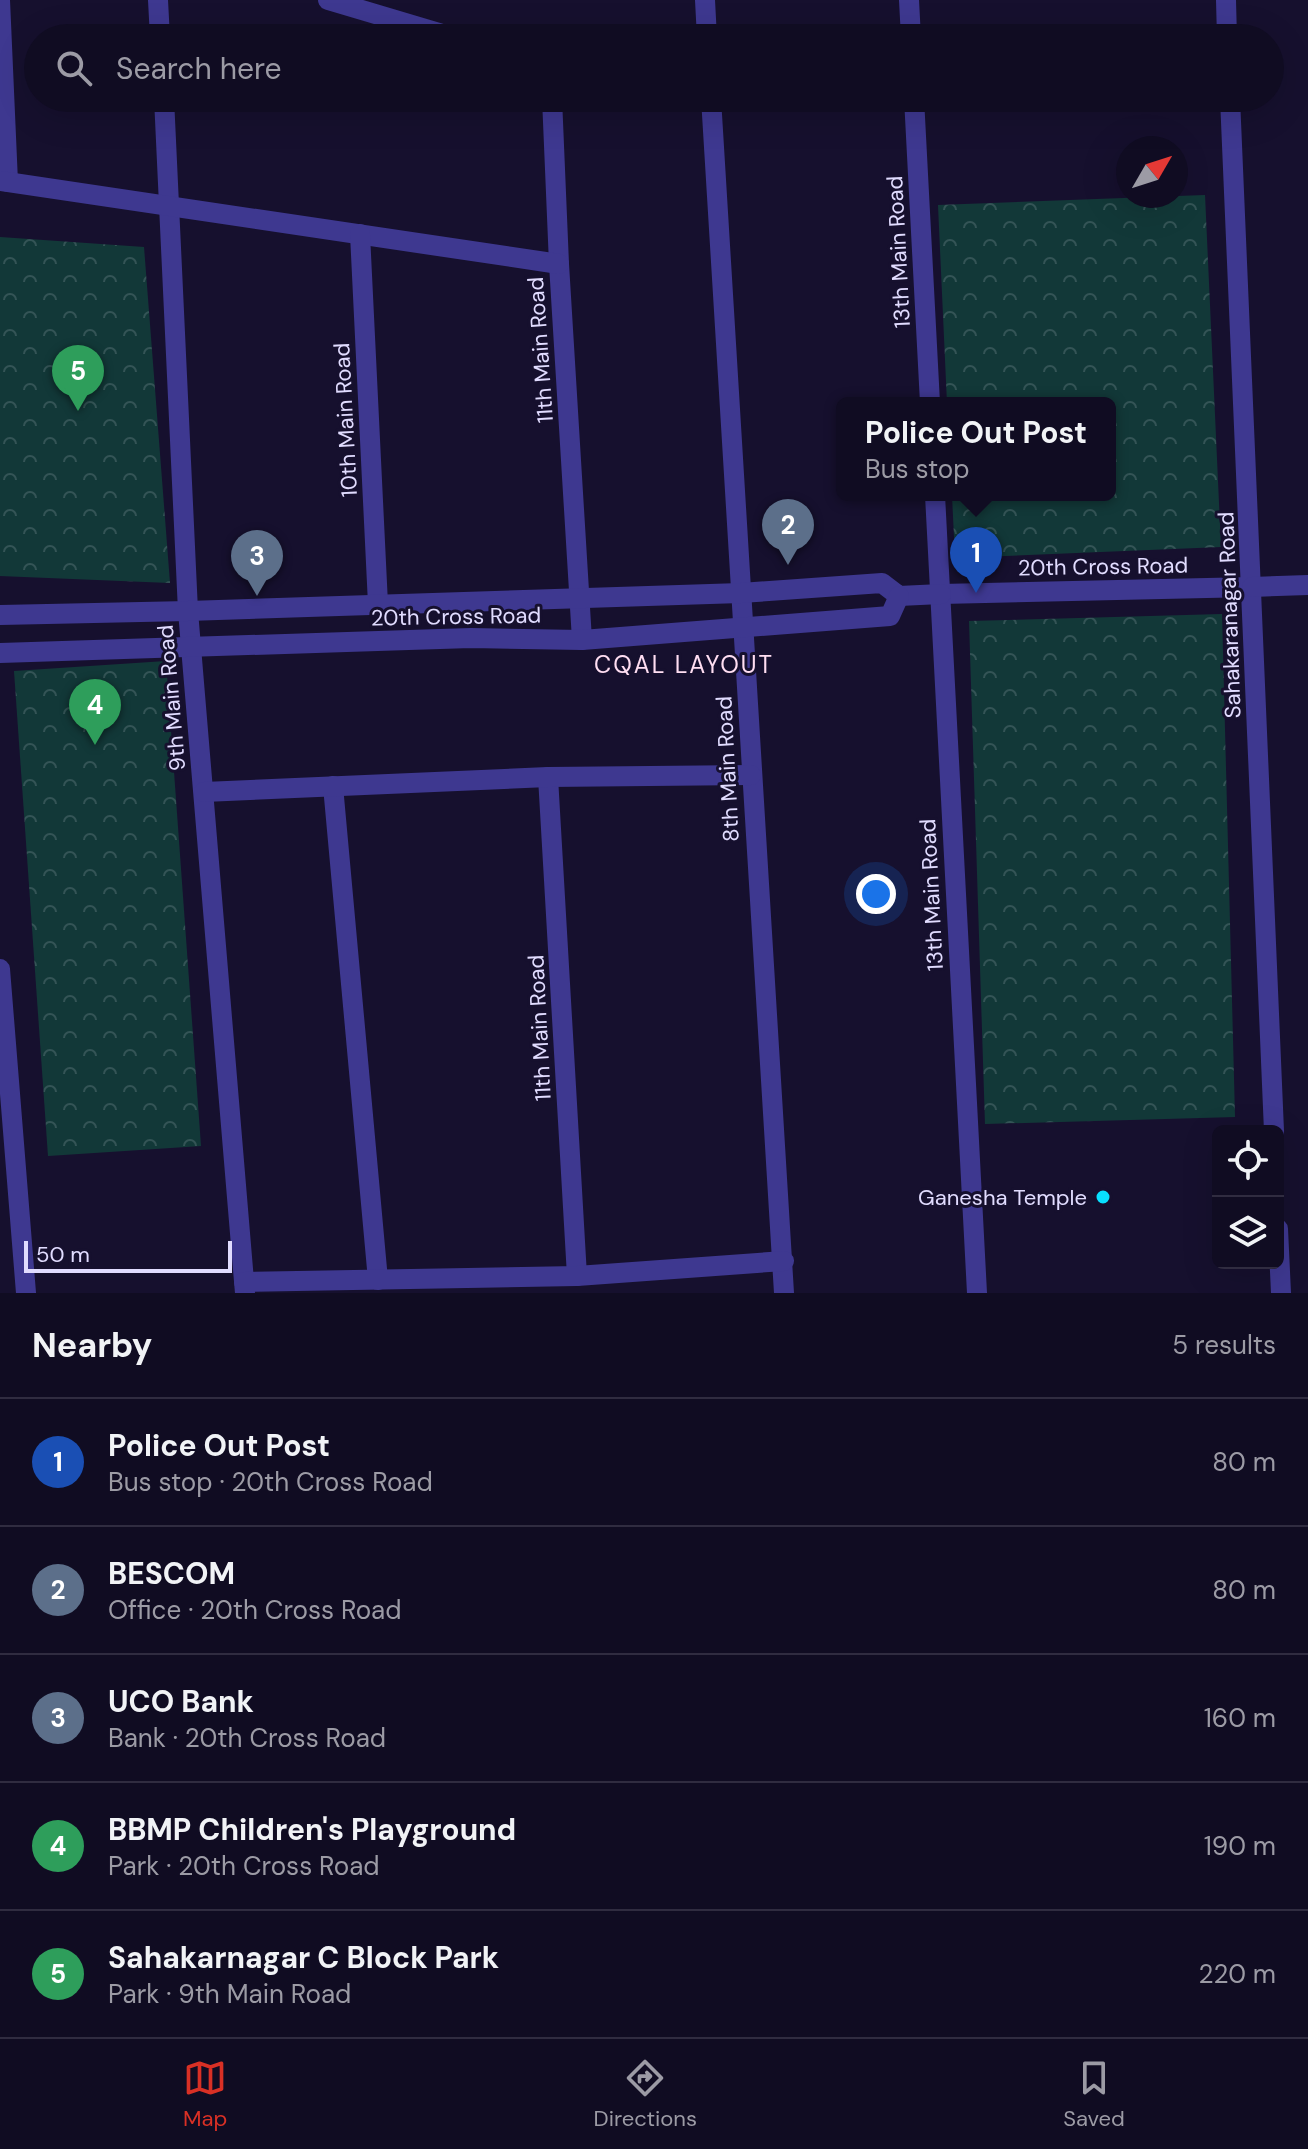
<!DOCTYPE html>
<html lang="en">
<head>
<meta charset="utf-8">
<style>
	body { margin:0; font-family:"DM Sans",sans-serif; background:#1e1a2f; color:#f1f3f6 }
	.controls { position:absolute; right:24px; bottom:24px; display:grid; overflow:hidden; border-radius:12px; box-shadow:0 8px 32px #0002 }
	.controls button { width:72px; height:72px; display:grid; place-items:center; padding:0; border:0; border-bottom:2px solid #302c40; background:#100c22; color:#f1f3f6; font:40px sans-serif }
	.compass { position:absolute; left:1116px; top:136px; width:72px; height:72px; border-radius:50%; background:#100c22; box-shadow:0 8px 32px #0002; rotate:51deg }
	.scale { position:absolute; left:24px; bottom:20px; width:208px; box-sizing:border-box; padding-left:8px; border:4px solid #e1dcff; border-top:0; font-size:22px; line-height:28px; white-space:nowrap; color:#e1dcff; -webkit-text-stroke:6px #16102e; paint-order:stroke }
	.you { position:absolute; left:876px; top:894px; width:28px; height:28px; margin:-20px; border:6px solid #fff; border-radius:50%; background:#1a73e8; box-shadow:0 0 0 12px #1a73e833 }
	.badge { display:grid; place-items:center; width:52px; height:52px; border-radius:50%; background:#d93025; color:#fff; font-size:26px; font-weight:700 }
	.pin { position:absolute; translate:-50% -66px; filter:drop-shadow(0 2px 4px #0008) }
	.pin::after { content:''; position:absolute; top:42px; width:28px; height:24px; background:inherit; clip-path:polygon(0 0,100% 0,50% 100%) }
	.popup { position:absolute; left:836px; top:397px; width:280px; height:104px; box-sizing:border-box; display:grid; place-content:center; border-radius:12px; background:#100c22; filter:drop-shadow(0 2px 6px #0005); font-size:26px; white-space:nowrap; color:#9c9ba5 }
	.popup b { font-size:30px; color:#f1f3f6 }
	.popup::after { content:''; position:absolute; left:50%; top:100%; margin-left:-16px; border:16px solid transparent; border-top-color:#100c22 }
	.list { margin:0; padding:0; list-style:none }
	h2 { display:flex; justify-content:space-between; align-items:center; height:104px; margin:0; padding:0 32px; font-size:34px }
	h2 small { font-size:26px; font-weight:400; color:#9c9ba5 }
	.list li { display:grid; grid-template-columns:52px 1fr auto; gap:24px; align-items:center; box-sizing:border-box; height:128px; padding:0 32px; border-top:2px solid #302c40 }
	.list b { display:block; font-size:30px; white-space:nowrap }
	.list p { margin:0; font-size:26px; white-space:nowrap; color:#9c9ba5 }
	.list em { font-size:26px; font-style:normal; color:#9c9ba5 }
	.icon { flex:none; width:44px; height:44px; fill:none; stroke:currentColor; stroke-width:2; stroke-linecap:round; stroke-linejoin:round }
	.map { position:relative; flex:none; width:1308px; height:1293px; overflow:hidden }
	.search { position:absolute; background:#100c22; box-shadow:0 8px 32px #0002; left:24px; right:24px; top:24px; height:88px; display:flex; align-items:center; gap:20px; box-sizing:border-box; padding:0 28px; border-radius:44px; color:#9c9ba5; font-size:30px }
	.sheet { height:744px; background:#100c22 }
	nav { display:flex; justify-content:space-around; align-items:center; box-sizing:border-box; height:112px; border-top:2px solid #302c40; background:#100c22; font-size:22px; color:#9c9ba5 }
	nav a { display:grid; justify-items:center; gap:4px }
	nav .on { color:#d93025 }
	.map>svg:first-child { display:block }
	.park { fill:url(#park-crowns) }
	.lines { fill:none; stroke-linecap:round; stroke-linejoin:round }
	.minor { stroke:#3e3890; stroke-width:20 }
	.tertiary { stroke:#3e3890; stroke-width:20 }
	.poi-dot { fill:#08e0ff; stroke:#16102e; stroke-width:3 }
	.labels { text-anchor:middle; stroke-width:6; stroke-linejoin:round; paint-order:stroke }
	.street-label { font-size:22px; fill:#e1dcff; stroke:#16102e }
	.poi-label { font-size:22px; fill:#e1dcff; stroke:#16102e; text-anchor:end }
	.neighbourhood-label { font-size:24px; letter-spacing:2px; fill:#ffdef2; stroke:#16102e }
</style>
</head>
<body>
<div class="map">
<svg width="1308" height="1293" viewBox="0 0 1308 1293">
	<defs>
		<pattern id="park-crowns" width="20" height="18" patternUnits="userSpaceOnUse" patternTransform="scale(2)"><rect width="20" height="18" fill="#123838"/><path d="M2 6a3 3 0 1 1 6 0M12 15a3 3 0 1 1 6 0" fill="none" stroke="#345456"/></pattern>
	</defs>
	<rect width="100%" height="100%" fill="#16102e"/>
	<!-- park -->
	<g class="park">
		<path d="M 1205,195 L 1221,547 L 955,558 L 952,495 L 1110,495 L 1110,403 L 947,403 L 938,205 Z"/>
		<path d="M 0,237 L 144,247 L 170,583 L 0,576 Z"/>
		<path d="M 1222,614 L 1235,1117 L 985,1124 L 969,621 Z"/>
		<path d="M 166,661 L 201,1146 L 48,1156 L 14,671 Z"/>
	</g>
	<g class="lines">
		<!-- minor -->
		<g class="minor">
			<path d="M 0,0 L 8,182"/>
			<path d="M 158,0 L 160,38"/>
			<path d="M 328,0 L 456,38"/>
			<path d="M 705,0 L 707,38"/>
			<path d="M 164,98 L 188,611 L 245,1293"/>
			<path d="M 552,98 L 559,264 L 582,640"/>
			<path d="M 691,98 L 711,103"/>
			<path d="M 711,98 L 784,1293"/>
			<path d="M 0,181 L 559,264"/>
			<path d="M 360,234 L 378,604"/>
			<path d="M 941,594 L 1252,587"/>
			<path d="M 548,777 L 577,1276"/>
			<path d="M 333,786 L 378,1280"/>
			<path d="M 204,792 L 548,777 L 751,775"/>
			<path d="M 0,969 L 26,1293"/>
			<path d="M 244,1282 L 577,1276 L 784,1261"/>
		</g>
		<!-- tertiary -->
		<g class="tertiary">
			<path d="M 909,0 L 911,38"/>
			<path d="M 1226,0 L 1227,38"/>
			<path d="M 914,98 L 930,403"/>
			<path d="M 1230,98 L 1274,1131"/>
			<path d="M 935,495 L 977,1293"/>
			<path d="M 1252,587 L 1308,585"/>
			<path d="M 0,615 L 188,611 L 741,593 L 882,583 L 899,596 L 941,594"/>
			<path d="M 0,653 L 471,638 L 582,640 L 890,616 L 899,596"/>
			<path d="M 1278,1229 L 1281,1293"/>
		</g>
	</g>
	<!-- markers -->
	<circle class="poi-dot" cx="1103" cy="1197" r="8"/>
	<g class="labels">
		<!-- street labels -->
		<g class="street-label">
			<text transform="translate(898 252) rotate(-93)" y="8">13th Main Road</text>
			<text transform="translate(540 350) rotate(-94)" y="8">11th Main Road</text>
			<text transform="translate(345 420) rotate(-93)" y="8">10th Main Road</text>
			<text transform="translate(1103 566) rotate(-1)" y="8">20th Cross Road</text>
			<text transform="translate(1229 615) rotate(-92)" y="8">Sahakaranagar Road</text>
			<text transform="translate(456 616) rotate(-1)" y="8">20th Cross Road</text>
			<text transform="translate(171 698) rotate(-95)" y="8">9th Main Road</text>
			<text transform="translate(727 769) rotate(-93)" y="8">8th Main Road</text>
			<text transform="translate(931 895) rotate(-93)" y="8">13th Main Road</text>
			<text transform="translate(539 1028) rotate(-93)" y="8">11th Main Road</text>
		</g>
		<!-- poi labels -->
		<g class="poi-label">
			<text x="1087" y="1205">Ganesha Temple</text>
		</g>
		<!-- neighbourhood labels -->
		<g class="neighbourhood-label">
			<text x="684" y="673">CQAL LAYOUT</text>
		</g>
	</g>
</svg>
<div class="controls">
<button><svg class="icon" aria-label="locate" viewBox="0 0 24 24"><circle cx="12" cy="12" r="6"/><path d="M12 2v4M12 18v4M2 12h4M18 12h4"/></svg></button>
<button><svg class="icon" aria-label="layers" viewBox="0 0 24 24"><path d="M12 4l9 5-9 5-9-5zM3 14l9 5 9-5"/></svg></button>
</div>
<svg class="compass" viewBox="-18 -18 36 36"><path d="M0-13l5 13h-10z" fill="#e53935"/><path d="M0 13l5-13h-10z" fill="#9c9ba5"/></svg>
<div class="scale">50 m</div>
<div class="you"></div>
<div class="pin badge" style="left:976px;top:593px;background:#1a4fb4">1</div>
<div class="popup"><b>Police Out Post</b>Bus stop</div>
<div class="pin badge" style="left:788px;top:565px;background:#5c6f8a">2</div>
<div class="pin badge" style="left:257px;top:596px;background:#5c6f8a">3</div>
<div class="pin badge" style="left:95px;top:745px;background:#2e9e5b">4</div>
<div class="pin badge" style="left:78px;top:411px;background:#2e9e5b">5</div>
<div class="search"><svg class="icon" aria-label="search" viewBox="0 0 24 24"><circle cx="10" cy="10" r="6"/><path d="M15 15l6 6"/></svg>Search here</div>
</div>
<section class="sheet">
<h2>Nearby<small>5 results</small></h2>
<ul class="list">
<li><span class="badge" style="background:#1a4fb4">1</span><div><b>Police Out Post</b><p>Bus stop · 20th Cross Road</p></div><em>80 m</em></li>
<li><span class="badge" style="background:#5c6f8a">2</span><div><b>BESCOM</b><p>Office · 20th Cross Road</p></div><em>80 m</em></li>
<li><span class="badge" style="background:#5c6f8a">3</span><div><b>UCO Bank</b><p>Bank · 20th Cross Road</p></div><em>160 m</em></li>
<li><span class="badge" style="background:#2e9e5b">4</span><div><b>BBMP Children's Playground</b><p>Park · 20th Cross Road</p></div><em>190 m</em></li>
<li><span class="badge" style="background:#2e9e5b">5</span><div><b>Sahakarnagar C Block Park</b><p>Park · 9th Main Road</p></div><em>220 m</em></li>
</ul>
</section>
<nav>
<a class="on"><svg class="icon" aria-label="map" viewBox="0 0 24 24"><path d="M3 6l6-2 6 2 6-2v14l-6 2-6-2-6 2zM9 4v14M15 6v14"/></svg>Map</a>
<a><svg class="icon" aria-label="directions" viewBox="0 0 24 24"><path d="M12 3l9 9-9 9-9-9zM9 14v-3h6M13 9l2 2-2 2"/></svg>Directions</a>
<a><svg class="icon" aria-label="saved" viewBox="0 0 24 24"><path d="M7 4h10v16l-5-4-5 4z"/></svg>Saved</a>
</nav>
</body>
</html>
